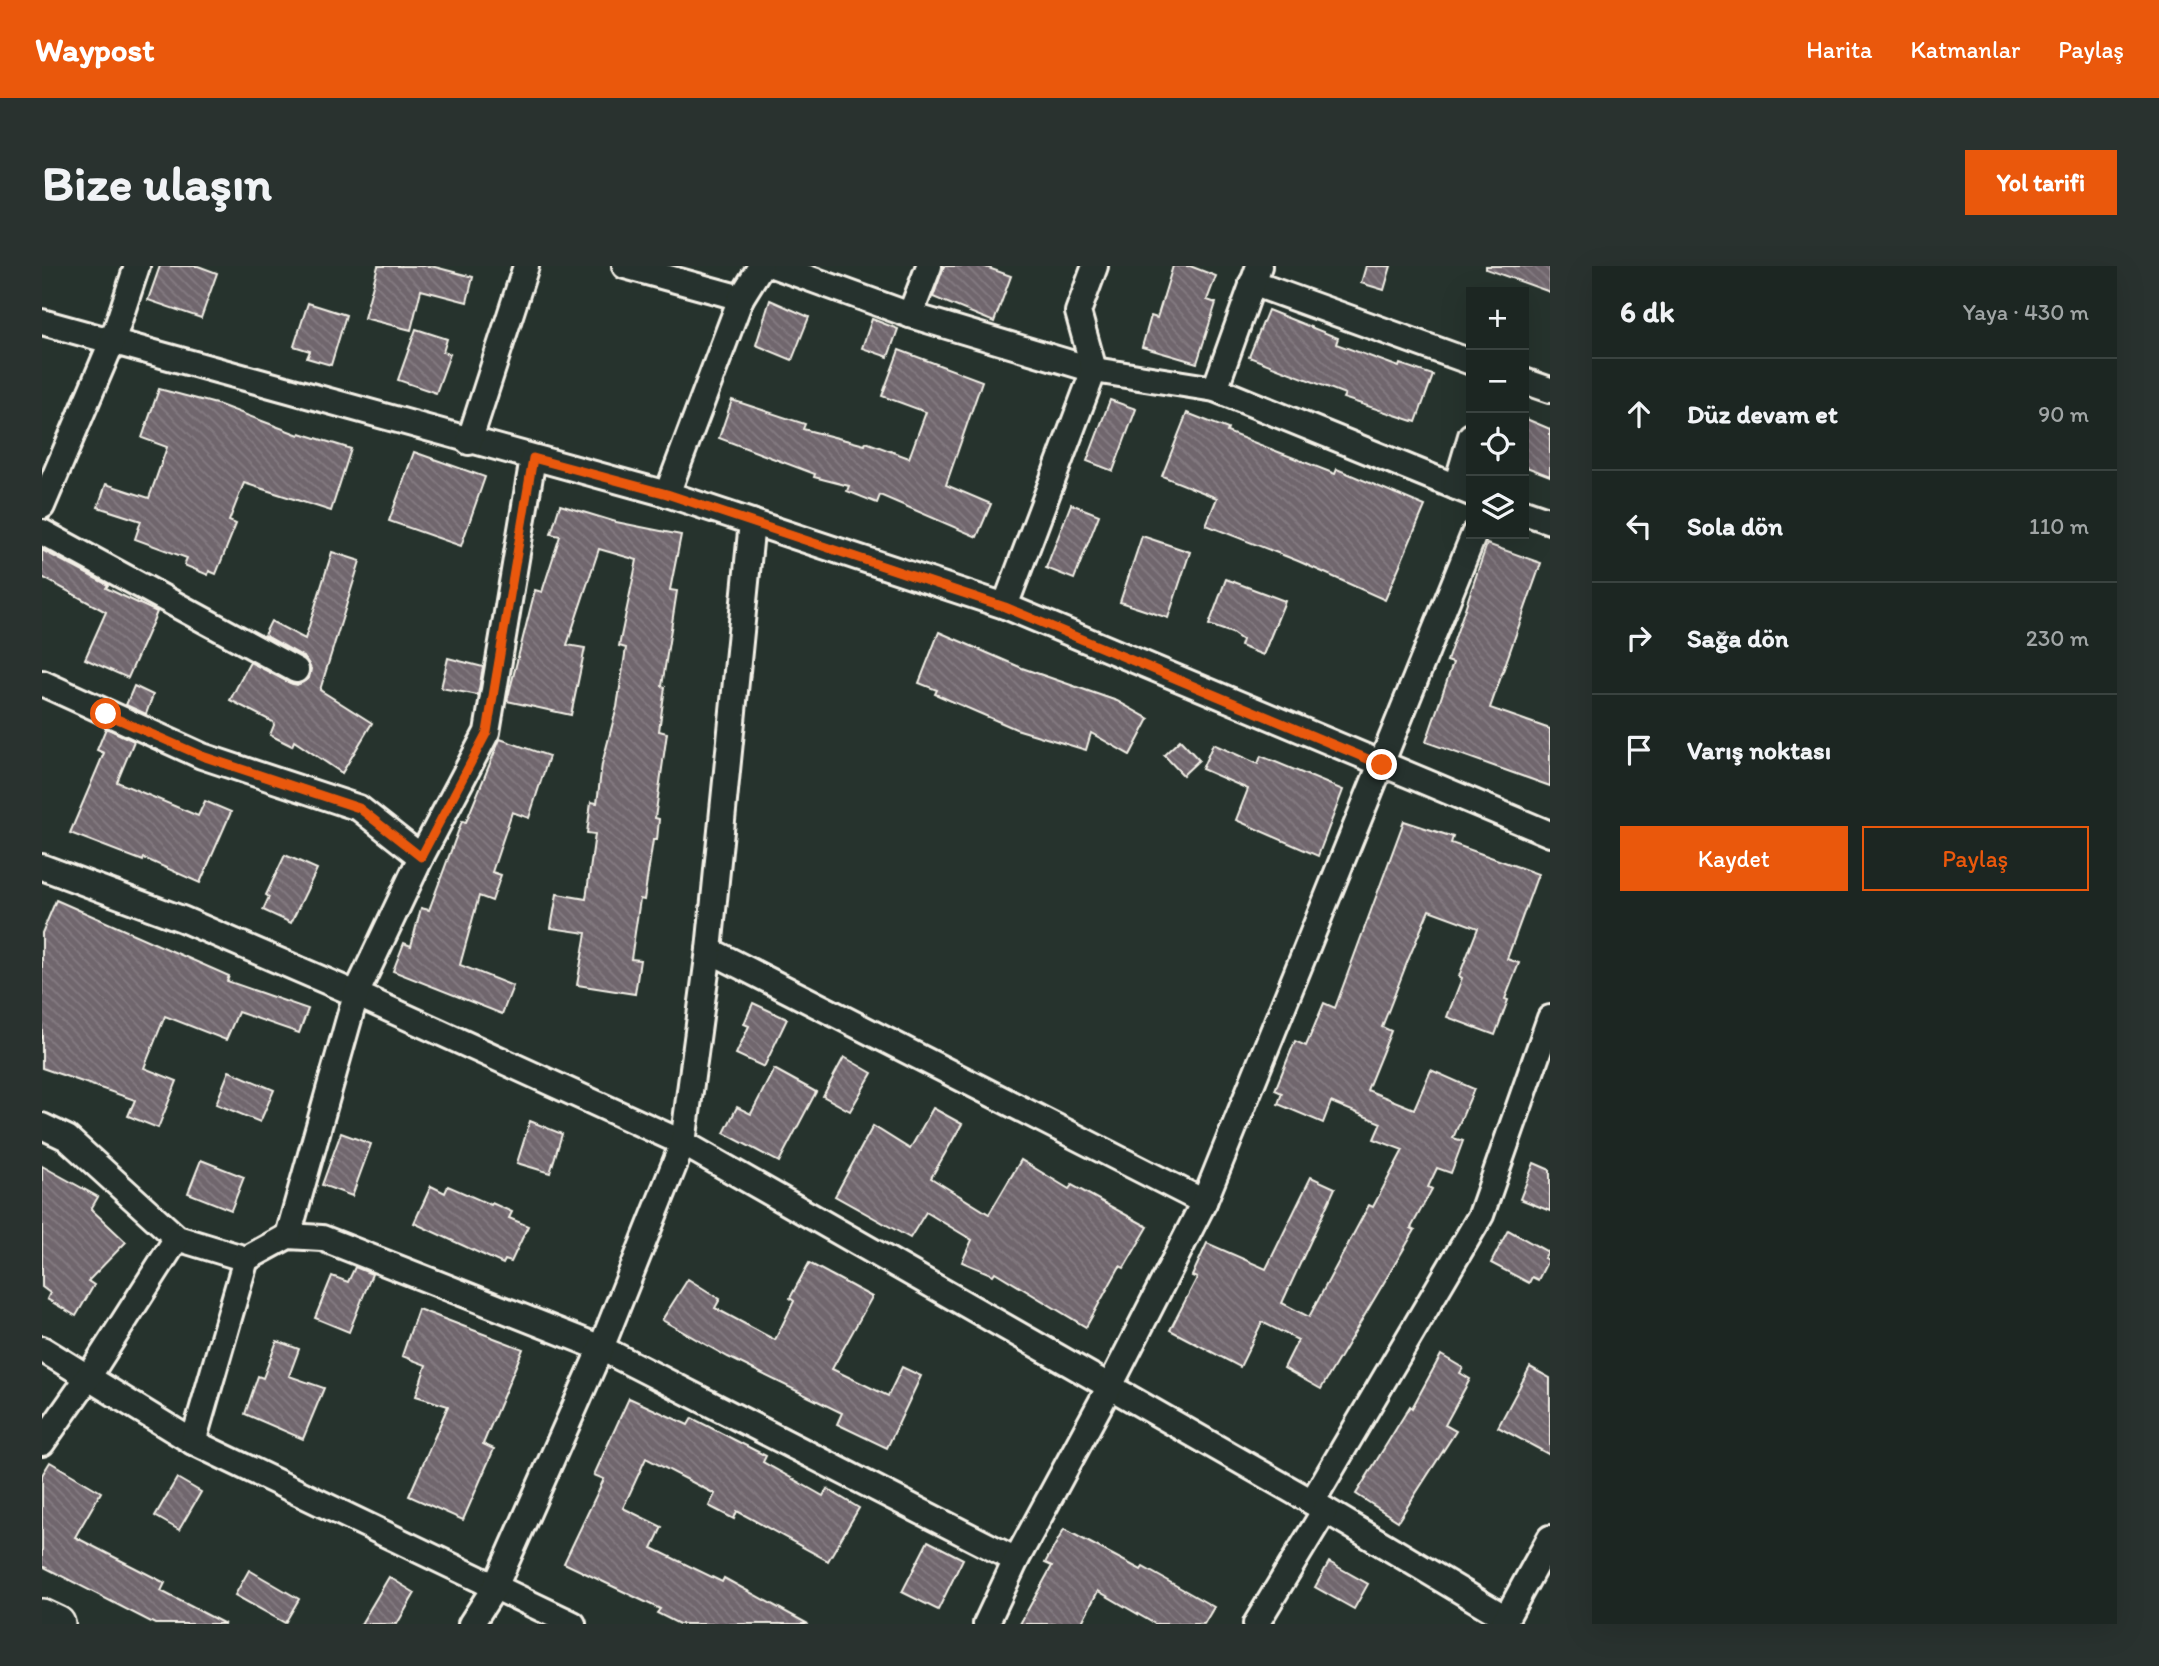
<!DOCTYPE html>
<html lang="tr">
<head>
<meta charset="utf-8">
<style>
	body { margin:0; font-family:Itim,sans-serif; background:#29322f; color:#f1f3f6 }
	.controls { position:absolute; right:21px; top:21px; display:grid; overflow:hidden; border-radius:0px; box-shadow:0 7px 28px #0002 }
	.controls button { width:63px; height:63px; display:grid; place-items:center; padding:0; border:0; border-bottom:2px solid #3a4340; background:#1c2622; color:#f1f3f6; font:35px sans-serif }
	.stop { position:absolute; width:21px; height:21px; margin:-16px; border:5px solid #ea580c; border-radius:50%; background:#fff }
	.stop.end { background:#ea580c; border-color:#fff; box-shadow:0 2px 7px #0008 }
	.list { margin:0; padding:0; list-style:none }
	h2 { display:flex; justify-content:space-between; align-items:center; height:91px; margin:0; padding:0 28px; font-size:30px }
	h2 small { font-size:23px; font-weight:400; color:#a0a5a5 }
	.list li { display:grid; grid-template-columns:46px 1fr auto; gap:21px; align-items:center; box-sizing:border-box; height:112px; padding:0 28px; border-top:2px solid #3a4340 }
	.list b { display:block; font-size:26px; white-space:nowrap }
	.list em { font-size:23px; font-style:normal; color:#a0a5a5 }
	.actions { display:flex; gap:14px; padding:21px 28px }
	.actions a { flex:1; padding:16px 0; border:2px solid #ea580c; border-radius:0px; text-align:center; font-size:24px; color:#ea580c }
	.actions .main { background:#ea580c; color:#fff }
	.icon { flex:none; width:38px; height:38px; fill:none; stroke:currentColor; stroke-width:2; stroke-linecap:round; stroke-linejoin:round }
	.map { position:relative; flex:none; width:1508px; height:1358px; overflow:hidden; border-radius:0px }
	header { display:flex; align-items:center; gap:42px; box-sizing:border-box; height:98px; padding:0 35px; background:#ea580c; color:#fff }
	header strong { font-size:33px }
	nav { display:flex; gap:38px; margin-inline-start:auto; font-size:24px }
	.intro { display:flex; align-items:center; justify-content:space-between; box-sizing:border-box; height:168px; padding:0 42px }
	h1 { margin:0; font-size:49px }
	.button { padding:18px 32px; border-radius:0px; background:#ea580c; color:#fff; font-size:24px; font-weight:700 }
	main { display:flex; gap:42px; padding:0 42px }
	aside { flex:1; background:#1c2622; border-radius:0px; box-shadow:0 7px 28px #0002 }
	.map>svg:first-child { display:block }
	.building { fill:url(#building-back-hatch); stroke:#f4f1e8; stroke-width:2 }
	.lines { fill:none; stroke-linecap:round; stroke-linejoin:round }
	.street-casing { stroke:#f4f1e8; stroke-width:30 }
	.secondary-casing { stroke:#f4f1e8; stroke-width:40 }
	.street { stroke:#26332d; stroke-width:24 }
	.secondary { stroke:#26332d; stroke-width:35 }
	.route { stroke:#ea580c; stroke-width:9 }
</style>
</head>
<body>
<header>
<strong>Waypost</strong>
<nav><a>Harita</a><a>Katmanlar</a><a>Paylaş</a></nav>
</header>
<div class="intro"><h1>Bize ulaşın</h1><a class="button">Yol tarifi</a></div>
<main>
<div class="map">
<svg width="1508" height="1358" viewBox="0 0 1508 1358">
	<defs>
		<pattern id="building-back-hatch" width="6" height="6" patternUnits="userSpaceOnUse" patternTransform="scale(1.75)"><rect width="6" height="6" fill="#70666d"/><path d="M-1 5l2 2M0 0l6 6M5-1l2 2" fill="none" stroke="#857c82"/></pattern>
	</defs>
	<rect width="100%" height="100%" fill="#26332d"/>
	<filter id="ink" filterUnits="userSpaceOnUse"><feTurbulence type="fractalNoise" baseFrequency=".0143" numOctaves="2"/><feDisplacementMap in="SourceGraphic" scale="14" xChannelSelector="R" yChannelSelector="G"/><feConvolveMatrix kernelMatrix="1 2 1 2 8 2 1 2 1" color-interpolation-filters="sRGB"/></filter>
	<g filter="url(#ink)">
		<!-- building -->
		<g class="building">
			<path d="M 118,0 L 156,0 L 175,7 L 159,52 L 106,34 Z"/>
			<path d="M 336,0 L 389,0 L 431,11 L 425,36 L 379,24 L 369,64 L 322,52 Z"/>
			<path d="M 902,0 L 941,0 L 969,10 L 952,56 L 891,31 Z"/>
			<path d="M 1131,0 L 1148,0 L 1174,10 L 1165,34 L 1174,37 L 1155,97 L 1100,81 L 1109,50 L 1115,52 Z"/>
			<path d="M 1324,0 L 1349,0 L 1342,24 L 1319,17 Z"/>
			<path d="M 1444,0 L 1508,0 L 1508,26 L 1444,3 Z"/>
			<path d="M 728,34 L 767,51 L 750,94 L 714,79 Z"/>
			<path d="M 266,37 L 304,49 L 289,99 L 265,92 L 268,85 L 252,80 Z"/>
			<path d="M 1226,44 L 1296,72 L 1294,78 L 1357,101 L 1358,98 L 1391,109 L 1374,156 L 1301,132 L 1303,128 L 1207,91 Z"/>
			<path d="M 830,53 L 856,63 L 846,91 L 820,82 Z"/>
			<path d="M 374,63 L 405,73 L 401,86 L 408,88 L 394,127 L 356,114 Z"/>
			<path d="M 857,84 L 940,115 L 904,219 L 949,238 L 935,271 L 838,229 L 835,237 L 805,225 L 807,220 L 772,211 L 773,208 L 677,172 L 690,134 L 763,158 L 761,163 L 823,179 L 824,176 L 867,192 L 884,146 L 840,130 Z"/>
			<path d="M 117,123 L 178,139 L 257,169 L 258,167 L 309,183 L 289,245 L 202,217 L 187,255 L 194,258 L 174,308 L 167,305 L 166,309 L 142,299 L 145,292 L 93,273 L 99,255 L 56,241 L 64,218 L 107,232 L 125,181 L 100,172 Z"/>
			<path d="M 1068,134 L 1094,143 L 1071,205 L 1045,195 Z"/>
			<path d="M 1145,147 L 1186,163 L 1185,166 L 1293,208 L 1295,203 L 1383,240 L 1343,334 L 1256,295 L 1164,259 L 1175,232 L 1120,210 Z"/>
			<path d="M 1482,152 L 1508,163 L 1508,210 L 1482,200 Z"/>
			<path d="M 372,186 L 443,211 L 419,280 L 347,255 Z"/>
			<path d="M 1029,238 L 1057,249 L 1032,313 L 1004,302 Z"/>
			<path d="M 518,239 L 574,256 L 639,269 L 628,324 L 635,325 L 620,420 L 623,421 L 617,465 L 625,467 L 613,552 L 617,553 L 615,574 L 611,574 L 602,634 L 598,633 L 589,693 L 598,694 L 593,728 L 535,719 L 544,667 L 509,662 L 515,628 L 544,633 L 553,568 L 545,567 L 549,536 L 555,537 L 560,498 L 575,441 L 584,382 L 577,380 L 595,294 L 557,283 L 525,379 L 543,382 L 529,449 L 465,435 L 493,324 L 500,326 L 518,270 L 509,268 Z"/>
			<path d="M 1100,270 L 1148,286 L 1126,352 L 1078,336 Z"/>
			<path d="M 1445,278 L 1499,297 L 1448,442 L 1508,463 L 1508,520 L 1384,476 L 1411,397 L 1405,395 Z"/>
			<path d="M 0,284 L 66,319 L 64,322 L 115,346 L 86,412 L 43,393 L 64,346 L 0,311 Z"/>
			<path d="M 290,286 L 318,295 L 278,424 L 330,457 L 300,507 L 252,475 L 250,480 L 228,469 L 232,459 L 231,456 L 188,434 L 208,396 L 248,417 L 255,419 L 267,412 L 269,403 L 262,391 L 222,369 L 229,355 L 263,373 Z"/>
			<path d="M 1184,313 L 1243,335 L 1221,389 L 1198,380 L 1200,374 L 1190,367 L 1167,359 Z"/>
			<path d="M 897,366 L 980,402 L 1075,435 L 1107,453 L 1088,489 L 1049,467 L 1044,484 L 974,463 L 893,428 L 895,424 L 877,417 Z"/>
			<path d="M 406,392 L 441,401 L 436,429 L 399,422 Z"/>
			<path d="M 92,420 L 111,429 L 104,448 L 84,439 Z"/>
			<path d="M 64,462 L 92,475 L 75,516 L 156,550 L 163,535 L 189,546 L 158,617 L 102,592 L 101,595 L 28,567 L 62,487 L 55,484 Z"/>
			<path d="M 458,473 L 507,490 L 487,552 L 470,546 L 450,606 L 459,609 L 450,635 L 437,630 L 418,699 L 471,720 L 460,748 L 351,705 L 362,677 L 369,680 L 379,642 L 387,644 L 420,555 L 424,556 Z"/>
			<path d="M 1138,474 L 1157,494 L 1141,509 L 1122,489 Z"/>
			<path d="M 1171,478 L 1216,498 L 1219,490 L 1301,524 L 1276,590 L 1194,554 L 1206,523 L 1160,503 Z"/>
			<path d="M 1362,555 L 1411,571 L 1409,577 L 1496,608 L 1465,693 L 1477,697 L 1463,733 L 1466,734 L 1453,769 L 1405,751 L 1420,712 L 1417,710 L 1436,662 L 1387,644 L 1366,694 L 1340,761 L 1349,765 L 1325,824 L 1372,843 L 1389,804 L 1432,823 L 1411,872 L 1421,875 L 1409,907 L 1395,902 L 1386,921 L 1390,923 L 1369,962 L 1373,964 L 1279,1123 L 1242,1102 L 1256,1074 L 1220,1056 L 1198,1101 L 1128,1064 L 1155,1012 L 1150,1010 L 1165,977 L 1224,1003 L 1269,911 L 1293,922 L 1240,1037 L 1267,1051 L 1327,939 L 1331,941 L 1361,884 L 1332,873 L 1339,857 L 1289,836 L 1281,857 L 1236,838 L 1240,827 L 1233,824 L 1253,775 L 1264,780 L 1282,737 L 1293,742 Z"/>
			<path d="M 243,589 L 275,603 L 249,657 L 221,644 L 227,631 L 224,629 Z"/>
			<path d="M 14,634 L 187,710 L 185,715 L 266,743 L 257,767 L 196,746 L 184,774 L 123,750 L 102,802 L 135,815 L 116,862 L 86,850 L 93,834 L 0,802 L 0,667 Z"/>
			<path d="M 711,737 L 745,753 L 722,801 L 694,788 L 707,760 L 702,758 Z"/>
			<path d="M 802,791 L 830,807 L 808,845 L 781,830 Z"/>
			<path d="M 732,803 L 774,826 L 737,896 L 682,867 L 695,841 L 709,848 Z"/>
			<path d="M 187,805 L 232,824 L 218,856 L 174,838 Z"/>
			<path d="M 891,842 L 920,858 L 889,912 L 947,948 L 979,894 L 1027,923 L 1030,919 L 1106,961 L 1082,1002 L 1078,1000 L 1044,1061 L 953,1006 L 951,1009 L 920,996 L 930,974 L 884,946 L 868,972 L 793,930 L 831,860 L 868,883 Z"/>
			<path d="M 488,855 L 520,868 L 508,907 L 475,897 Z"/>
			<path d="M 299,867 L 329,878 L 310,930 L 280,919 Z"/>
			<path d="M 159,894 L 202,911 L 189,944 L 146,927 Z"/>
			<path d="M 1492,897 L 1508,904 L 1508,945 L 1478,933 Z"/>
			<path d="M 0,900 L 56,931 L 49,943 L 84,976 L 46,1015 L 52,1019 L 34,1050 L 5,1033 L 8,1027 L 0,1021 Z"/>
			<path d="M 389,920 L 403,927 L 406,920 L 449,939 L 450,937 L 470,946 L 467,952 L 486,960 L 469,996 L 463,994 L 461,998 L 372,957 Z"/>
			<path d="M 1466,964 L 1506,986 L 1502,992 L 1506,994 L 1496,1014 L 1490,1011 L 1487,1017 L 1449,997 Z"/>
			<path d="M 767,997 L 830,1031 L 790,1103 L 846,1130 L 860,1101 L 879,1110 L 845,1182 L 795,1158 L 800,1147 L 686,1091 L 620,1054 L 646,1013 L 678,1033 L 673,1042 L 733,1074 L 752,1035 L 748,1032 Z"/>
			<path d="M 313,1001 L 330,1008 L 307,1066 L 273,1052 L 290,1010 L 306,1016 Z"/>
			<path d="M 376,1043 L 481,1083 L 441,1178 L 452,1183 L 421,1254 L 367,1230 L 406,1140 L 374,1130 L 384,1099 L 360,1090 Z"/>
			<path d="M 235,1075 L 257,1083 L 247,1110 L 282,1122 L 261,1173 L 203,1148 L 216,1110 L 221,1112 Z"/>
			<path d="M 1399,1089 L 1421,1102 L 1418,1107 L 1428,1113 L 1403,1159 L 1414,1165 L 1356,1255 L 1314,1228 L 1368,1140 L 1370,1142 Z"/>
			<path d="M 1488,1101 L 1508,1112 L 1508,1189 L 1456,1161 Z"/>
			<path d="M 587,1132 L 646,1159 L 650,1152 L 724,1190 L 721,1196 L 781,1230 L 785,1223 L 817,1242 L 786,1295 L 695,1245 L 692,1253 L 667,1240 L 673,1228 L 604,1192 L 581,1242 L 620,1261 L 610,1282 L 680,1316 L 682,1312 L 766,1358 L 637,1358 L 615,1347 L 618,1343 L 522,1297 L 562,1213 L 552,1209 Z"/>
			<path d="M 8,1196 L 59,1226 L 33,1271 L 123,1317 L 119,1325 L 183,1358 L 113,1358 L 0,1300 L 0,1209 Z"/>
			<path d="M 135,1212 L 159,1226 L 137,1264 L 113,1250 Z"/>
			<path d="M 1022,1263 L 1099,1304 L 1101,1301 L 1172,1341 L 1162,1358 L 1113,1358 L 1056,1325 L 1039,1358 L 978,1358 L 1010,1300 L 1003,1297 Z"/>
			<path d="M 886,1275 L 921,1293 L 896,1344 L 860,1326 Z"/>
			<path d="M 1287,1296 L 1326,1318 L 1312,1343 L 1273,1321 Z"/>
			<path d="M 207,1304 L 257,1333 L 243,1357 L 193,1329 Z"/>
			<path d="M 347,1311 L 373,1327 L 355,1358 L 319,1358 Z"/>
		</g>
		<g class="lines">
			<!-- street casing -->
			<g class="street-casing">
				<g id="street">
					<path d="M 583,0 L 699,32"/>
					<path d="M 733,0 L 868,49 L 1052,104 L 1173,123 L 1429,227"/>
					<path d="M 1210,17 L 1429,96"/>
					<path d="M 868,49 L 887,0"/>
					<path d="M 0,56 L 625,228 L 963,340 L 1508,568"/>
					<path d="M 1482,115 L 1508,124"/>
					<path d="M 1173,123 L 1217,0"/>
					<path d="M 427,176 L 484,0"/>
					<path d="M 1414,221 L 1429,170"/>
					<path d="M 625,228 L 699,32 L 719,0"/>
					<path d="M 0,240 L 70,76 L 95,0"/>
					<path d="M 1482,246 L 1508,255"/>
					<path d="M 0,266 L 254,404"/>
					<path d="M 963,340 L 1052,104 L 1036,46 L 1053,0"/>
					<path d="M 0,417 L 160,490 L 317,542 L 379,591"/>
					<path d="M 0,601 L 140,653 L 314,728 L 641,877 L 1270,1236 L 1464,1352"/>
					<path d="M 667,684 L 1162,936"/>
					<path d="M 0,860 L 25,872 L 135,972 L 204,993 L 246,970 L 280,972 L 559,1082 L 974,1294"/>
					<path d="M 246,970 L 314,728 L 379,591 L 445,466 L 491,192"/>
					<path d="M 0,1083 L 151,1176 L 531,1358"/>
					<path d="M 151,1176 L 204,993"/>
					<path d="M 0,1177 L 45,1113 L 135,972"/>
					<path d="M 1270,1236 L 1439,949 L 1508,752"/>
					<path d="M 429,1358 L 453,1321 L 559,1082 L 641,877 L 667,684 L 710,256"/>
					<path d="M 944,1358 L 974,1294 L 1067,1122 L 1162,936 L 1432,268"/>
					<path d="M 1214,1358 L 1283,1244"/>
					<path d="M 1461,1358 L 1508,1272"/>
				</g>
			</g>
			<!-- secondary casing -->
			<g class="secondary-casing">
				<path id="secondary" d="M 0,1351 L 15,1358"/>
			</g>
			<!-- street -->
			<use href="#street" class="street"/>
			<!-- secondary -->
			<use href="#secondary" class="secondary"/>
		</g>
	</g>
	<g class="lines" filter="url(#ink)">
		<!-- route -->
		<path class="route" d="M 64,448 L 160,490 L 317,542 L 379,591 L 445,466 L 491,192 L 625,228 L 963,341 L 1340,499"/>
	</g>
</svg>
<div class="controls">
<button>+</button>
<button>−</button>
<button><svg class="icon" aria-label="locate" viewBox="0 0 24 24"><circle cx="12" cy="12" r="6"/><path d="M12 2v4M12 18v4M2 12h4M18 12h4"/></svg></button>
<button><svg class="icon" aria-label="layers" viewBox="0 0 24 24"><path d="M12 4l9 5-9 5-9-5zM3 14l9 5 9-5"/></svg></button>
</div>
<div class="stop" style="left:64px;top:448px"></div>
<div class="stop end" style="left:1340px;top:499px"></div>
</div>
<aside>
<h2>6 dk<small>Yaya · 430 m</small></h2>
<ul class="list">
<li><svg class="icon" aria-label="ahead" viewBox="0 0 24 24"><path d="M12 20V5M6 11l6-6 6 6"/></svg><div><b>Düz devam et</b></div><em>90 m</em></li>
<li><svg class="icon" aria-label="left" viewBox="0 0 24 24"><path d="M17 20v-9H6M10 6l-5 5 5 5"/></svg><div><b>Sola dön</b></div><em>110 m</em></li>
<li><svg class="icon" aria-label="right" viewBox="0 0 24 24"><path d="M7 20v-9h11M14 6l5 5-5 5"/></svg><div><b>Sağa dön</b></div><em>230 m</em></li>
<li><svg class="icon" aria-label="arrive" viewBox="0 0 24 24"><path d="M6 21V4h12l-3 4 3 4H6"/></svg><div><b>Varış noktası</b></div></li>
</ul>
<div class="actions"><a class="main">Kaydet</a><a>Paylaş</a></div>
</aside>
</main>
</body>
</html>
